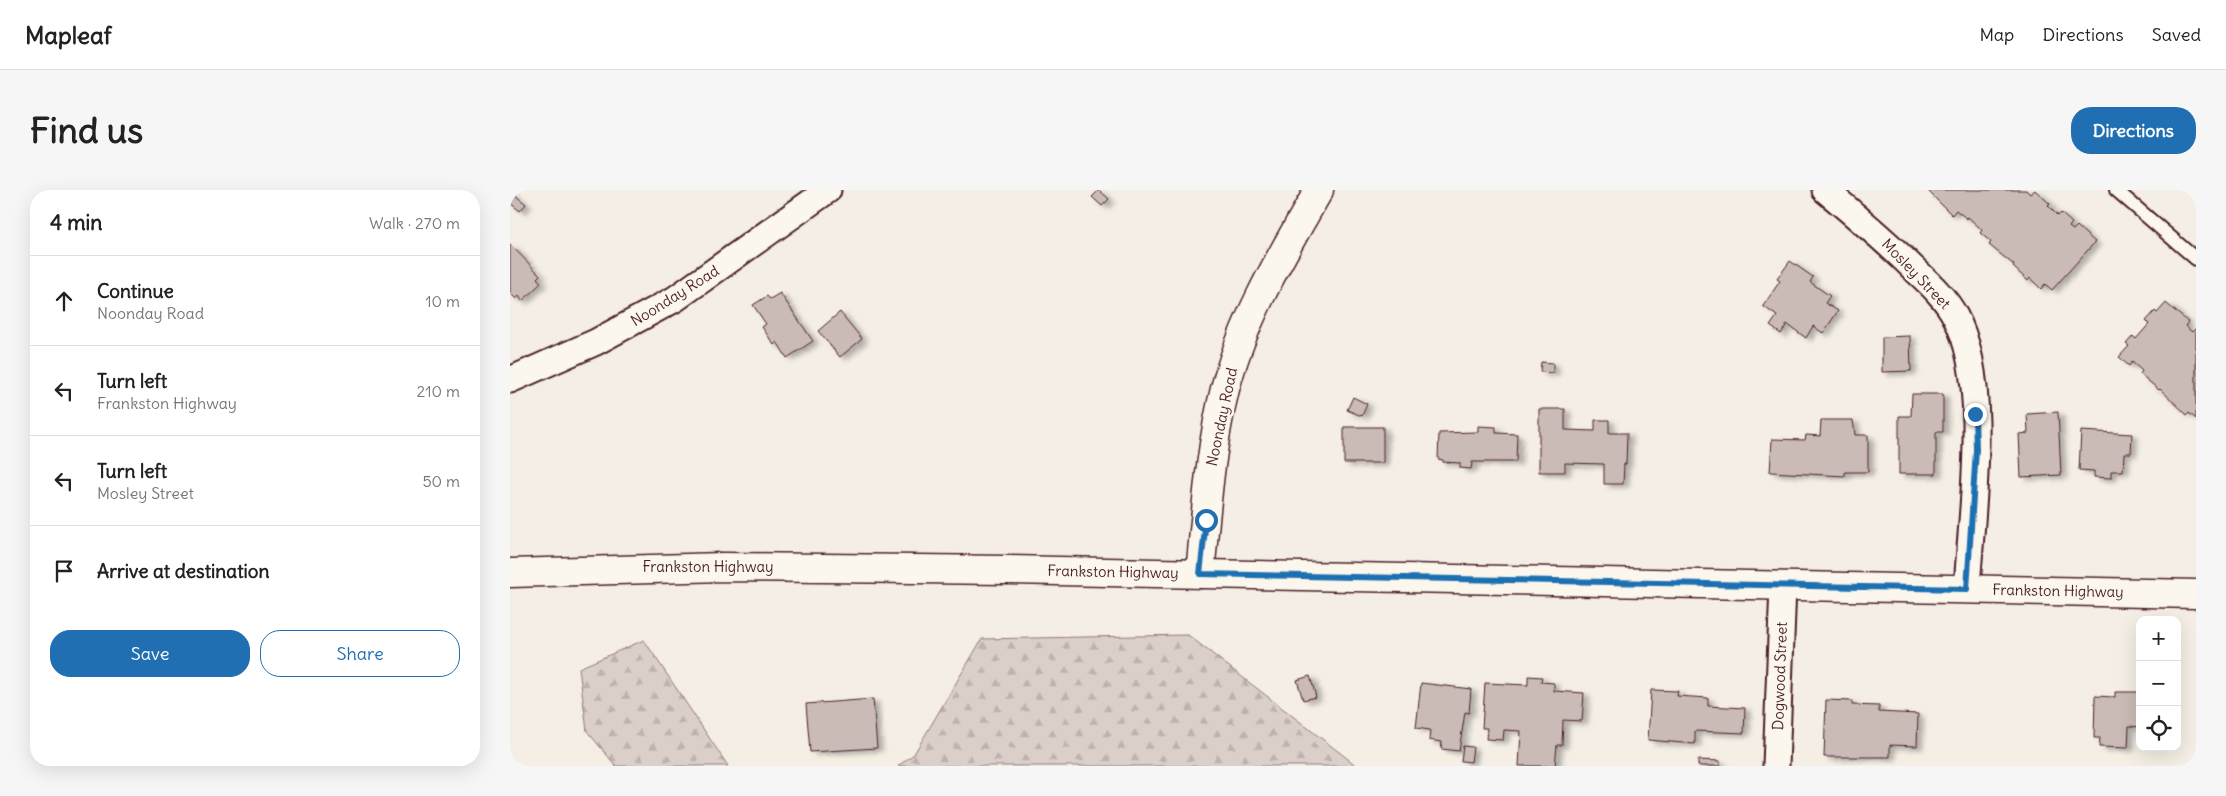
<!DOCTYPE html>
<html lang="en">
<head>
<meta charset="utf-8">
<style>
	body { margin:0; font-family:Delius,sans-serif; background:#f6f6f6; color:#222 }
	.controls { position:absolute; right:15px; bottom:15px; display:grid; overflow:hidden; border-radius:10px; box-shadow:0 5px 20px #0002 }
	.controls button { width:45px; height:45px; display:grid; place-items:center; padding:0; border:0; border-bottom:1px solid #e0e0e0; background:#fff; color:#222; font:25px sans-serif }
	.stop { position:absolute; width:15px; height:15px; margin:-11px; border:4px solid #1f6fb2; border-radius:50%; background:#fff }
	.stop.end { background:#1f6fb2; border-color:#fff; box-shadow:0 1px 5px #0008 }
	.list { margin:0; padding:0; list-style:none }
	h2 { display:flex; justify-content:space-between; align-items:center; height:65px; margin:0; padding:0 20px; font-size:21px }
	h2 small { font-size:16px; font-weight:400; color:#767676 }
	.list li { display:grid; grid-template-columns:32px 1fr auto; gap:15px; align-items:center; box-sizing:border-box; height:90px; padding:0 20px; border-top:1px solid #e0e0e0 }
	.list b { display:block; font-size:19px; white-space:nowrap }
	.list p { margin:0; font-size:16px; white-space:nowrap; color:#767676 }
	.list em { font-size:16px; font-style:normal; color:#767676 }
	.actions { display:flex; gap:10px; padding:15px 20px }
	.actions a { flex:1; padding:11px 0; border:1px solid #1f6fb2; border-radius:20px; text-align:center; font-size:18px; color:#1f6fb2 }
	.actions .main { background:#1f6fb2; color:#fff }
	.icon { flex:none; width:28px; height:28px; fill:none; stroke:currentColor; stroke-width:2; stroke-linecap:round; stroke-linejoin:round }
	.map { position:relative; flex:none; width:1686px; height:576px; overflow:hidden; border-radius:20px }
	header { display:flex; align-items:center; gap:30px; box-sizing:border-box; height:70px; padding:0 25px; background:#fff; border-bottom:1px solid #e0e0e0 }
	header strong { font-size:24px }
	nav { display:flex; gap:28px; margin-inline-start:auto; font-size:18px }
	.intro { display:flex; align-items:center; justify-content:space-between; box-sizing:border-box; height:120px; padding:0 30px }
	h1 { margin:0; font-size:35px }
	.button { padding:12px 22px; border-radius:20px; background:#1f6fb2; color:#fff; font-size:18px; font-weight:700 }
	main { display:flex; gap:30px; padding:0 30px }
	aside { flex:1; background:#fff; border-radius:20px; box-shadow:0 5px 20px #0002 }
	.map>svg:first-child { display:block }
	.forest { fill:url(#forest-firs); stroke:#92787a }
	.building { fill:#cabbb6; stroke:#4a1f2b; filter:url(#shadow) }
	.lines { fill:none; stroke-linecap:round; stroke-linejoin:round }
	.service-casing { stroke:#4a1f2b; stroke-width:16 }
	.minor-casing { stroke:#4a1f2b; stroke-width:29 }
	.tertiary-casing { stroke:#4a1f2b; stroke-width:31 }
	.primary-casing { stroke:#4a1f2b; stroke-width:31 }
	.service { stroke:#fbf7ec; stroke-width:12 }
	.minor { stroke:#fbf7ec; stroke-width:25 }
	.tertiary { stroke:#fbf7ec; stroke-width:28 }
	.primary { stroke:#fbf7ec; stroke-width:28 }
	.route { stroke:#1f6fb2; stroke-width:6 }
	.labels { text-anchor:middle; stroke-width:5; stroke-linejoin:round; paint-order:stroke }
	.street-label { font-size:15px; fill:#4a1f2b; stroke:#fbf7ec }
</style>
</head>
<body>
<header>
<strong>Mapleaf</strong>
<nav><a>Map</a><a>Directions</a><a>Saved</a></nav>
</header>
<div class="intro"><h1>Find us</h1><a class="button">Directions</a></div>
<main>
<aside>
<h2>4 min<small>Walk · 270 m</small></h2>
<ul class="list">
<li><svg class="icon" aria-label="ahead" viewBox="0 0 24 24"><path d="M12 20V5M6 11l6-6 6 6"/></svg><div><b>Continue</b><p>Noonday Road</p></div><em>10 m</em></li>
<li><svg class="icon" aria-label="left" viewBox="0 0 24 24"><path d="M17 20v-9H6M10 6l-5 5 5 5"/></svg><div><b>Turn left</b><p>Frankston Highway</p></div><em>210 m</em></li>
<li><svg class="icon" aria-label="left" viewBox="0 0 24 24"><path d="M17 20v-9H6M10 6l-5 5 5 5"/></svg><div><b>Turn left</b><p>Mosley Street</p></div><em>50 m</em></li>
<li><svg class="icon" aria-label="arrive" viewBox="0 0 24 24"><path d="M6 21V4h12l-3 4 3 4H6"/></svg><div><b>Arrive at destination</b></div></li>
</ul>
<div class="actions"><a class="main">Save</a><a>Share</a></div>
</aside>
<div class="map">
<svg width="1686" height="576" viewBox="0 0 1686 576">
	<defs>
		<pattern id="forest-firs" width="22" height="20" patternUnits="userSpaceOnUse" patternTransform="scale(1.25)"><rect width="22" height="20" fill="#dbd0c9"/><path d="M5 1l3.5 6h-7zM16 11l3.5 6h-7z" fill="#bdb2ad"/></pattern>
		<filter id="shadow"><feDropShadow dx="5.5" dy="3" stdDeviation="2.5" flood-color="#0004"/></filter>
	</defs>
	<rect width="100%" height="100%" fill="#f4eee4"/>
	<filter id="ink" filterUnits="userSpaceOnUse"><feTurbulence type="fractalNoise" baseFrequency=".02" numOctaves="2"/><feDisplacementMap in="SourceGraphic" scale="10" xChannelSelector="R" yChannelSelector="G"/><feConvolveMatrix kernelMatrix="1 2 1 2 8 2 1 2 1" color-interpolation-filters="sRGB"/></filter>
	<g filter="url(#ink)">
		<!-- forest -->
		<g class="forest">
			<path d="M 678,445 L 847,576 L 388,576 L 404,564 L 472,449 Z"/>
			<path d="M 134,450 L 218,576 L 106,576 L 77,541 L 69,478 Z"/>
		</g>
		<!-- building -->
		<g class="building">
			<path d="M 589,0 L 599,9 L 592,16 L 582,7 Z"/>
			<path d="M 1417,0 L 1516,0 L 1520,4 L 1525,0 L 1540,14 L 1538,16 L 1548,26 L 1551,23 L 1562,33 L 1559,37 L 1563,40 L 1567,36 L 1585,52 L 1542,100 L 1535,94 L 1531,99 L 1520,88 L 1518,91 L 1503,77 L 1504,75 L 1479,55 L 1481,52 L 1470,43 L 1472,40 L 1458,27 L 1457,29 L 1446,20 L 1442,25 Z"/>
			<path d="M 0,1 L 16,14 L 10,21 L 0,13 Z"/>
			<path d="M 0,54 L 30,85 L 27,88 L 31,93 L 12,111 L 9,106 L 6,109 L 0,103 Z"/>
			<path d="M 1280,71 L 1303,87 L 1300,92 L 1320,106 L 1315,113 L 1328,121 L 1313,143 L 1303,136 L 1296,148 L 1277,134 L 1271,144 L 1260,136 L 1267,126 L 1253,116 L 1270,91 L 1267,89 Z"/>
			<path d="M 270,103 L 303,151 L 277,168 L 267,152 L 264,155 L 252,137 L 256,134 L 243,115 L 257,106 L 260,109 Z"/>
			<path d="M 1656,113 L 1678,132 L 1675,136 L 1682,142 L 1686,138 L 1686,229 L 1679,223 L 1677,225 L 1650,199 L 1649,200 L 1642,194 L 1630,184 L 1632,181 L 1622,172 L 1619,176 L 1609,167 L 1619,156 L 1616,154 L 1623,146 L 1626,149 L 1639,134 L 1636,131 L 1645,121 L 1647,123 Z"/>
			<path d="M 330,122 L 352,149 L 330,167 L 308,141 Z"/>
			<path d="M 1400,146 L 1401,181 L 1372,182 L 1372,147 Z"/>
			<path d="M 1031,172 L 1043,173 L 1043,183 L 1030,182 Z"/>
			<path d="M 1402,204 L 1433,204 L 1433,242 L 1426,242 L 1426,284 L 1389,284 L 1389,226 L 1401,226 Z"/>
			<path d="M 843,207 L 857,214 L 852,226 L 837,220 Z"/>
			<path d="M 1029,219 L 1055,219 L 1055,240 L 1085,241 L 1085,230 L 1099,230 L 1099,243 L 1117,243 L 1116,274 L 1114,274 L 1113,294 L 1094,294 L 1094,274 L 1055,273 L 1055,282 L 1029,282 Z"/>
			<path d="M 1548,222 L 1551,285 L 1511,287 L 1509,244 L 1518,243 L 1517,224 Z"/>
			<path d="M 1311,230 L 1343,230 L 1345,245 L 1358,245 L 1358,282 L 1335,282 L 1335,286 L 1260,282 L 1262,249 L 1295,250 L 1296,245 L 1310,246 Z"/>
			<path d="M 968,236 L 986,237 L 986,243 L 1007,244 L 1006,272 L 962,272 L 961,279 L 950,278 L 950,273 L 933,272 L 933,270 L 928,269 L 929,243 L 968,242 Z"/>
			<rect x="834" y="237" width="39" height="36"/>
			<path d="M 1571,241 L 1622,244 L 1621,263 L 1614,263 L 1613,281 L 1601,281 L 1601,288 L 1584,287 L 1584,281 L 1569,280 Z"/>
			<path d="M 800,486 L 806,507 L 793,510 L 787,490 Z"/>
			<path d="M 1018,486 L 1032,487 L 1031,492 L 1044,493 L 1044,501 L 1074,503 L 1072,531 L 1053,530 L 1052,555 L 1047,555 L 1045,576 L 1009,576 L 1011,541 L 994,540 L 993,550 L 976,549 L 977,538 L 972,538 L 975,493 L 1018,495 Z"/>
			<path d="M 911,493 L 961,499 L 959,523 L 955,522 L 949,561 L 931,559 L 932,552 L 919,550 L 920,540 L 906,538 Z"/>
			<path d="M 1141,500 L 1168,501 L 1167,506 L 1198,508 L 1198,516 L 1235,518 L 1234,543 L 1185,541 L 1185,554 L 1138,550 Z"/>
			<path d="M 1605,502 L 1630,502 L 1630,537 L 1619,536 L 1618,558 L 1589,557 L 1590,548 L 1584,548 L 1585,506 L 1605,507 Z"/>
			<path d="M 363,509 L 367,558 L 300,562 L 296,514 Z"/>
			<path d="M 1316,510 L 1342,511 L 1342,515 L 1369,516 L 1369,522 L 1408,524 L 1407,556 L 1380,555 L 1380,567 L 1314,567 Z"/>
			<path d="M 953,556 L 963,557 L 961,572 L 951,571 Z"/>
			<path d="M 1188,570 L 1210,571 L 1210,576 L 1188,576 Z"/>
		</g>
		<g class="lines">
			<!-- service casing -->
			<g class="service-casing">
				<path id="service" d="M 1606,0 L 1686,69"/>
			</g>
			<!-- minor casing -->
			<g class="minor-casing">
				<g id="minor">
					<path d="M 1315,0 C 1345,25 1375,50 1403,78 C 1418,92 1435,107 1445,126 C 1481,191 1461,325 1457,399"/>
					<path d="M 0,190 L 86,152 L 165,109 L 318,0"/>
					<path d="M 1266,576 L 1273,396"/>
				</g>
			</g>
			<!-- tertiary casing -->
			<g class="tertiary-casing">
				<path id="tertiary" d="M 690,384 C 696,322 700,259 715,199 C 733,128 773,63 809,0"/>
			</g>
			<!-- primary casing -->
			<g class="primary-casing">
				<path id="primary" d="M 0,383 L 213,377 L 497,380 L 1686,404"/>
			</g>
			<!-- service -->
			<use href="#service" class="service"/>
			<!-- minor -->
			<use href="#minor" class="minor"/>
			<!-- tertiary -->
			<use href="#tertiary" class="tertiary"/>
			<!-- primary -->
			<use href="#primary" class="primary"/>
		</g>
	</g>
	<g class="lines" filter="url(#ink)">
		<!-- route -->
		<path class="route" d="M 696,330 L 690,384 L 1457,399 L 1466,260 L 1465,224"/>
	</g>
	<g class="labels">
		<!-- street labels -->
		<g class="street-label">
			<text transform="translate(1406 84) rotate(46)" y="5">Mosley Street</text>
			<text transform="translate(165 106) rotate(-32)" y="5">Noonday Road</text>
			<text transform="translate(712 227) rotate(-78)" y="5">Noonday Road</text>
			<text x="198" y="382">Frankston Highway</text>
			<text transform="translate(603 382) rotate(1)" y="5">Frankston Highway</text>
			<text transform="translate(1548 401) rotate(1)" y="5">Frankston Highway</text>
			<text transform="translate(1270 486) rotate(-88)" y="5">Dogwood Street</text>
		</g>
	</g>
</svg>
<div class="controls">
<button>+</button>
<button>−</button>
<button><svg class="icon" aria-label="locate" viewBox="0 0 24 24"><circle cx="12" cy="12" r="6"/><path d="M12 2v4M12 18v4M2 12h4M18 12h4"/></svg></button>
</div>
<div class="stop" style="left:696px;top:330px"></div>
<div class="stop end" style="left:1465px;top:224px"></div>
</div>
</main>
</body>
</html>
